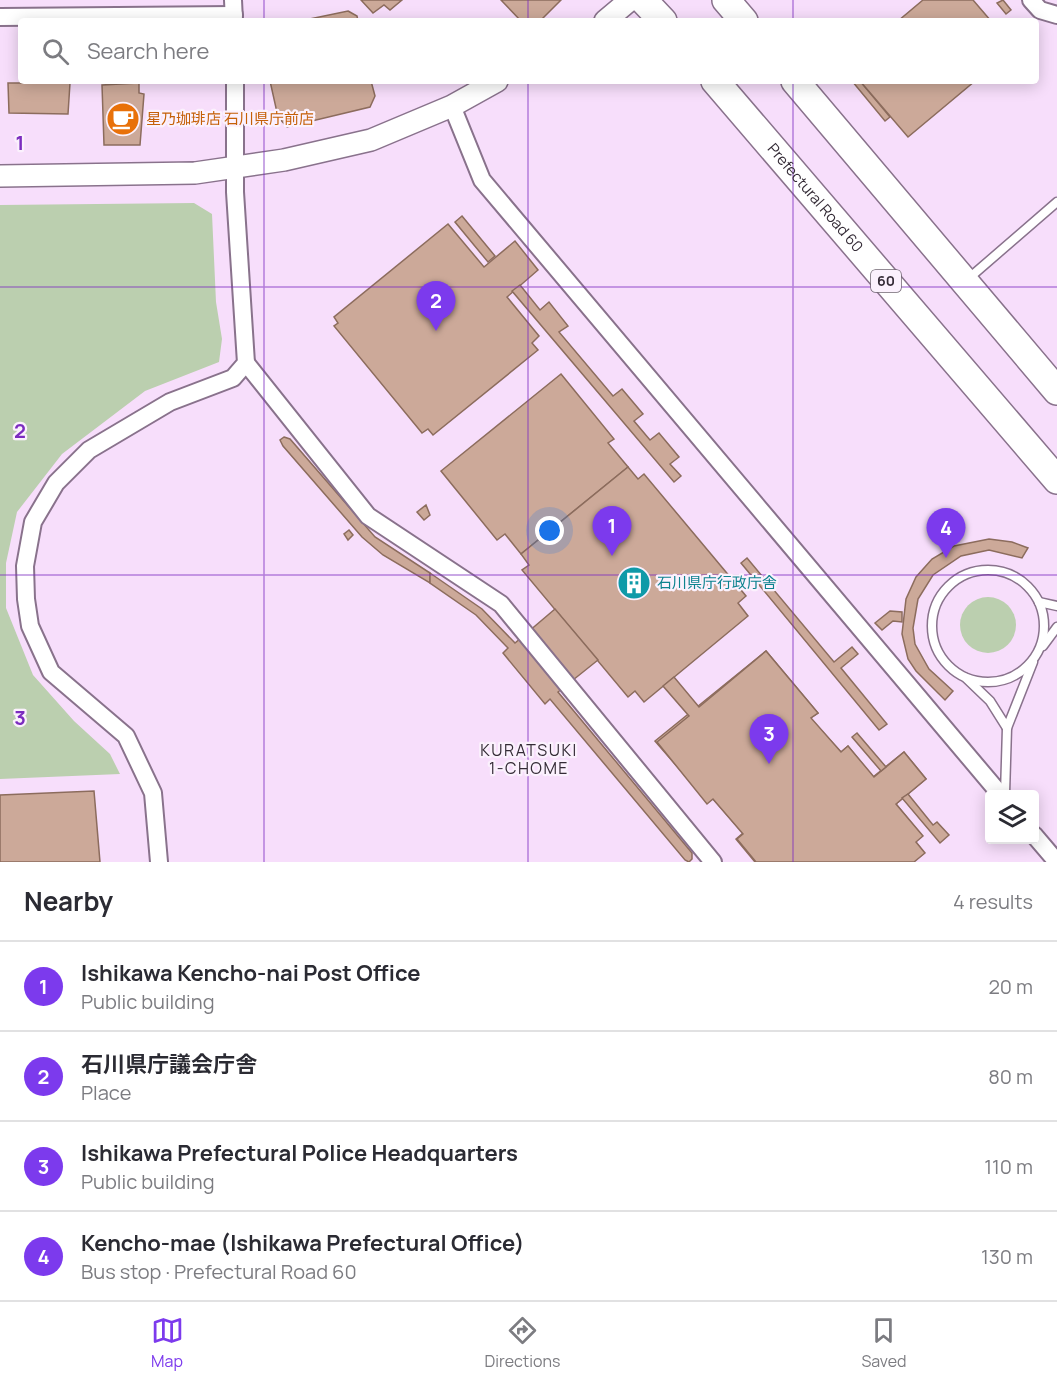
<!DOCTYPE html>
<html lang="en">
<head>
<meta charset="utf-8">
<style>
	body { margin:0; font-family:Manrope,"Noto Sans JP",sans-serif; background:#f7f7f7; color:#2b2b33 }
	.controls { position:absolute; right:18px; bottom:18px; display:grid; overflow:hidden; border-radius:6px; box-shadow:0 3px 15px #0003 }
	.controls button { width:54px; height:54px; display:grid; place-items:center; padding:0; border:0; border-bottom:2px solid #e1e1e2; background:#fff; color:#2b2b33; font:30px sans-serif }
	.you { position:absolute; left:550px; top:531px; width:21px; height:21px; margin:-15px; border:4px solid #fff; border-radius:50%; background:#1a73e8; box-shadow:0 0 0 9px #1a73e833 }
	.badge { display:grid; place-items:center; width:39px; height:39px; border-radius:50%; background:#7c3aed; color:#fff; font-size:20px; font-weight:700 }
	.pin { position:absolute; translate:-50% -50px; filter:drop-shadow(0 2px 3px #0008) }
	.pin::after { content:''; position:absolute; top:32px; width:21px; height:18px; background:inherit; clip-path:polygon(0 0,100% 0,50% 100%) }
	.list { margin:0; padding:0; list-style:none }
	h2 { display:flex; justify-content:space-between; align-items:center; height:78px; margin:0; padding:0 24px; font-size:26px }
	h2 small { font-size:20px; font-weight:400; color:#7c7c81 }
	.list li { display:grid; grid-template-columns:39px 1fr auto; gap:18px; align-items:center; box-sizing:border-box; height:90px; padding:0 24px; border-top:2px solid #e1e1e2 }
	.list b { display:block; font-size:22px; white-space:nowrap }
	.list p { margin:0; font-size:20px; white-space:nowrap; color:#7c7c81 }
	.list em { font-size:20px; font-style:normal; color:#7c7c81 }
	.icon { flex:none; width:33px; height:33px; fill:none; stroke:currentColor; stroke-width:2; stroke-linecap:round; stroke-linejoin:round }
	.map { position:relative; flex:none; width:1057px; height:862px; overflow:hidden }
	.search { position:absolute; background:#fff; box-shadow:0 3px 15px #0003; left:18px; right:18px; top:18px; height:66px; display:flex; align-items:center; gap:15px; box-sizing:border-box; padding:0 21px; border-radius:6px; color:#7c7c81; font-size:22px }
	.sheet { height:438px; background:#fff }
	nav { display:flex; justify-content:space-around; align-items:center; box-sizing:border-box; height:84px; border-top:2px solid #e1e1e2; background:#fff; font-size:16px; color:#7c7c81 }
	nav a { display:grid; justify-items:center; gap:3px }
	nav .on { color:#7c3aed }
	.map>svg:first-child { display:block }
	.green { fill:#bbcfaf }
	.building { fill:#cca999; stroke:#8c6c5d; stroke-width:1.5 }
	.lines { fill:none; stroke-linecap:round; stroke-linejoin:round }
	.service-casing { stroke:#89728c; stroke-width:11 }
	.minor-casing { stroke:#89728c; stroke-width:20 }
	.tertiary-casing { stroke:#89728c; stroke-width:24 }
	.primary-casing { stroke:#89728c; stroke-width:30 }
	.service { stroke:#fff; stroke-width:8 }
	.minor { stroke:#fff; stroke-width:16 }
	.tertiary { stroke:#fff; stroke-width:21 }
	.primary { stroke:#fff; stroke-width:27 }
	.grid { fill:none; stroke:#7b2cbf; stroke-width:1.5; stroke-opacity:0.55 }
	.labels { text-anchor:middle; stroke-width:4.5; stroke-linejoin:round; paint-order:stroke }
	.shield { fill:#fbf1fd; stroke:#706672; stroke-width:1.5 }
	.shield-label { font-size:14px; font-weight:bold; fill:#342b36 }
	.food-label { font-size:15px; fill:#c56008; stroke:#fbf1fd; text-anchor:start }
	.street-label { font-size:15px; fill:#342b36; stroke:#fbf1fd }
	.culture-label { font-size:15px; fill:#0d838f; stroke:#fbf1fd; text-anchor:start }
	.neighbourhood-label { font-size:16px; letter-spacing:1.5px; fill:#342b36; stroke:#fbf1fd }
	.grid-label { font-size:20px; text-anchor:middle; font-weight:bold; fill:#7b2cbf; stroke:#fbf1fd; stroke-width:4.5; stroke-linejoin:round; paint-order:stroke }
</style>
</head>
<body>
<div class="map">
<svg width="1057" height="862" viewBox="0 0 1057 862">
	<rect width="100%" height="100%" fill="#f7defb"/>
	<!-- green -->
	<g class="green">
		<path d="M 194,203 L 212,214 L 216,302 L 222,339 L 219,362 L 145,391 L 62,454 L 17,512 L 6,563 L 6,608 L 33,675 L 74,721 L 110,754 L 120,774 L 0,779 L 0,205 Z"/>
		<circle cx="988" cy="625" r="28"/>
	</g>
	<!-- building -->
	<g class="building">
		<path d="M 361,0 L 402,0 L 390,10 L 384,5 L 373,13 Z"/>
		<path d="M 501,0 L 561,0 L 540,21 L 521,21 Z"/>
		<path d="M 923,0 L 973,0 L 991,21 L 898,21 Z"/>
		<path d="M 1003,0 L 1011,10 L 1006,14 L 997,3 Z"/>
		<path d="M 348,11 L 357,16 L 358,21 L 300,21 Z"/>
		<path d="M 270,81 L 371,81 L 375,96 L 370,107 L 287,127 L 278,117 Z"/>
		<path d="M 852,81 L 860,81 L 890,117 L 885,121 Z"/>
		<path d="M 860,81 L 975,81 L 908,137 Z"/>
		<path d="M 8,83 L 70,83 L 68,114 L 9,113 Z"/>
		<path d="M 139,83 L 139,93 L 144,94 L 140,145 L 104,145 L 102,85 Z"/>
		<path d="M 462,216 L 495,256 L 488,262 L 455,222 Z"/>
		<path d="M 448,224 L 484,267 L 515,241 L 538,270 L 507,297 L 539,336 L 532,343 L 538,350 L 433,435 L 428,429 L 422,433 L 334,326 L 338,323 L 334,317 Z"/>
		<path d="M 520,285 L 540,310 L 549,302 L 568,326 L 559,332 L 613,396 L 622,389 L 643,414 L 634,421 L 650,440 L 659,433 L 679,457 L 670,464 L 681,476 L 674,482 L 512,291 Z"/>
		<path d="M 561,374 L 614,439 L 608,443 L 628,467 L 521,554 L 505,534 L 497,540 L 441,471 Z"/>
		<path d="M 284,437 L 290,439 L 375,537 L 430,573 L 430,583 L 383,555 L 362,537 L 283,446 L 280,440 Z"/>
		<path d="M 628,467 L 638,479 L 644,474 L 746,596 L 738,603 L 748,616 L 644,702 L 635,691 L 628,697 L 522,570 L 529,565 L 521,554 Z"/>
		<path d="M 426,505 L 430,515 L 424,520 L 417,512 Z"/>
		<path d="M 349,530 L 353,535 L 348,540 L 344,534 Z"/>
		<path d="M 989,539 L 1012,542 L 1028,548 L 1022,558 L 989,550 L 961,556 L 933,575 L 918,599 L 913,628 L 915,644 L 929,669 L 953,691 L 945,700 L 916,671 L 908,659 L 902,634 L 906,599 L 916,577 L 932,559 L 954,546 Z"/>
		<path d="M 747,558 L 834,662 L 852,647 L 858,654 L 841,668 L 887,724 L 879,730 L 741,563 Z"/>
		<path d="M 430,573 L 482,609 L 515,643 L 555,609 L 598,660 L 558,692 L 692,853 L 692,859 L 689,862 L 685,860 L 550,699 L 545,704 L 503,653 L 508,648 L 506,646 L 476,615 L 430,583 Z"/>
		<path d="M 890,611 L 902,612 L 902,622 L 893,621 L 882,630 L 875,623 Z"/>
		<path d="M 766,651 L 818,713 L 810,718 L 841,752 L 848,746 L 873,777 L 904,752 L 926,779 L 896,804 L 922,836 L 915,841 L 924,853 L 913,862 L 755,862 L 736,839 L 743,833 L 713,799 L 707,801 L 655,741 Z"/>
		<path d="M 766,651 L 818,713 L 811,718 L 841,752 L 848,746 L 874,777 L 904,752 L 926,779 L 896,804 L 923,836 L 916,842 L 925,853 L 914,862 L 756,862 L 737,839 L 743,834 L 713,799 L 707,804 L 657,742 L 689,716 L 663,686 L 674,677 L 699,707 Z"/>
		<path d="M 857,733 L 886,767 L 881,771 L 852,737 Z"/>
		<path d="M 94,791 L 100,862 L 0,862 L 0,795 Z"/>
		<path d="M 908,794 L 933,825 L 937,822 L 949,835 L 940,843 L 902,798 Z"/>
	</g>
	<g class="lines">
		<!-- service casing -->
		<g class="service-casing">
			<g id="service">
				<path d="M 968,279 L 1057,202"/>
				<circle cx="988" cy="626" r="56"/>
				<path d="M 1039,602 L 1057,606"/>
				<path d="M 1043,646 L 1057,627"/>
				<path d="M 966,678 L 990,701 L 1007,728"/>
				<path d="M 1005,794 L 1007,728 L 1033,662"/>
			</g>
		</g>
		<!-- minor casing -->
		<g class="minor-casing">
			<g id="minor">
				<path d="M 233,0 L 234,21"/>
				<path d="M 1031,0 L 1040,10 L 1057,15"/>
				<path d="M 0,17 L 234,15"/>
				<path d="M 452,106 L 482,180 L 1000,794"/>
				<path d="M 246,363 L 368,516 L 501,604 L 713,862"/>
				<path d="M 1034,835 L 1057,862"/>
				<path d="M 159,862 L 153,793 L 126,736 L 51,672 L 30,626 L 26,599 L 25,566 L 33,522 L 56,483 L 89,450 L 170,402 L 233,378 L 246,363 L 235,192 L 235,81"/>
			</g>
		</g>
		<!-- tertiary casing -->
		<g class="tertiary-casing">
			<g id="tertiary">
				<path d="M 605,21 L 630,0"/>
				<path d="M 0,176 L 195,173 L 284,160 L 371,140 L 452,106 L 497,81"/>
			</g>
		</g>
		<!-- primary casing -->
		<g class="primary-casing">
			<g id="primary">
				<path d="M 643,0 L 663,21"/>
				<path d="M 726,0 L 744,21"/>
				<path id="s1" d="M 715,81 L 1057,480"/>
				<path d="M 795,81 L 1057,391"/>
			</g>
		</g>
		<!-- service -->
		<use href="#service" class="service"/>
		<!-- minor -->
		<use href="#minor" class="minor"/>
		<!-- tertiary -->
		<use href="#tertiary" class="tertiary"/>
		<!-- primary -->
		<use href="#primary" class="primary"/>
	</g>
	<!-- grid -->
	<path class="grid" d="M 264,0 L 264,21M 528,0 L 528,21M 793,0 L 793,21M 264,81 L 264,862M 528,81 L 528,862M 793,81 L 793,862M 0,287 L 1057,287M 0,575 L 1057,575"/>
	<!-- icons -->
	<defs>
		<g id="cafe-disc" transform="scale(1.725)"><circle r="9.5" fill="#e8710a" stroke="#fbf1fd"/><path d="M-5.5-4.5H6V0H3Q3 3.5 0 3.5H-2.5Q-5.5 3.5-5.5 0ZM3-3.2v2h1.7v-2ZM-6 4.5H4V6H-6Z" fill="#fff"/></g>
		<g id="building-disc" transform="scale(1.725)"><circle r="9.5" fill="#0f9aa8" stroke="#fbf1fd"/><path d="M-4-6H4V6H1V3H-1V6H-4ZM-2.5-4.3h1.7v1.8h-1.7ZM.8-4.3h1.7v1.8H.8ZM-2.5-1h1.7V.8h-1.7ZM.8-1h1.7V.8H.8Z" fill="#fff"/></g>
	</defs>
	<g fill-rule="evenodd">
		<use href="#cafe-disc" x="123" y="119"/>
		<use href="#building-disc" x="634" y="583"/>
	</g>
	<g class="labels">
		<!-- shield labels -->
		<rect class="shield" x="871" y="270" width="30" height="22" rx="4.5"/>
		<g class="shield-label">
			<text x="886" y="286">60</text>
		</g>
		<!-- food labels -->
		<g class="food-label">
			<text x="146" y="124">星乃珈琲店 石川県庁前店</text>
		</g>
		<!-- street labels -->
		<g class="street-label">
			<text dy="5" stroke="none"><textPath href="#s1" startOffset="154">Prefectural Road 60</textPath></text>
		</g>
		<!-- culture labels -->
		<g class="culture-label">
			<text x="657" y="588">石川県庁行政庁舎</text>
		</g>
		<!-- neighbourhood labels -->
		<g class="neighbourhood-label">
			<text x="529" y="756">KURATSUKI<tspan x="529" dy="18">1-CHOME</tspan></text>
		</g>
	</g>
	<g class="grid-label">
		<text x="20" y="150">1</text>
		<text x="20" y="438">2</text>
		<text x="20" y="725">3</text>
	</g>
</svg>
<div class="controls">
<button><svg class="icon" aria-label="layers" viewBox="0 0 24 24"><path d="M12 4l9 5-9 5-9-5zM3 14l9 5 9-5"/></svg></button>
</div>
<div class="you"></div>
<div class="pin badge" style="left:612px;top:556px">1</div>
<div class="pin badge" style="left:436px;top:331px">2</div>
<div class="pin badge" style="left:769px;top:764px">3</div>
<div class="pin badge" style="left:946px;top:558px">4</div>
<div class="search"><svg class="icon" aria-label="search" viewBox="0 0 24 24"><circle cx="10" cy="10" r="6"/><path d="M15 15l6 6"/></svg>Search here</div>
</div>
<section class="sheet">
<h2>Nearby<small>4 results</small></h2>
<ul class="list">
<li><span class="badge">1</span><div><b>Ishikawa Kencho-nai Post Office</b><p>Public building</p></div><em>20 m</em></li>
<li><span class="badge">2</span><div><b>石川県庁議会庁舎</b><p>Place</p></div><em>80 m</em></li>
<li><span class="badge">3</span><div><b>Ishikawa Prefectural Police Headquarters</b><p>Public building</p></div><em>110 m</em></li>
<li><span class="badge">4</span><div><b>Kencho-mae (Ishikawa Prefectural Office)</b><p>Bus stop · Prefectural Road 60</p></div><em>130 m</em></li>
</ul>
</section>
<nav>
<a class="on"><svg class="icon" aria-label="map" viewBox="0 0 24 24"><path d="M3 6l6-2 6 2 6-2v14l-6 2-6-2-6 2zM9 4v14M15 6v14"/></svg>Map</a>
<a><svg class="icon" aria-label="directions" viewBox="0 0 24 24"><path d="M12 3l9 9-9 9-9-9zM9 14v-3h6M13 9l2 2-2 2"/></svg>Directions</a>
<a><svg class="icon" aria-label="saved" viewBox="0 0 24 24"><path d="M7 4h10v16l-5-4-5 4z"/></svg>Saved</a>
</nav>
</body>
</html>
